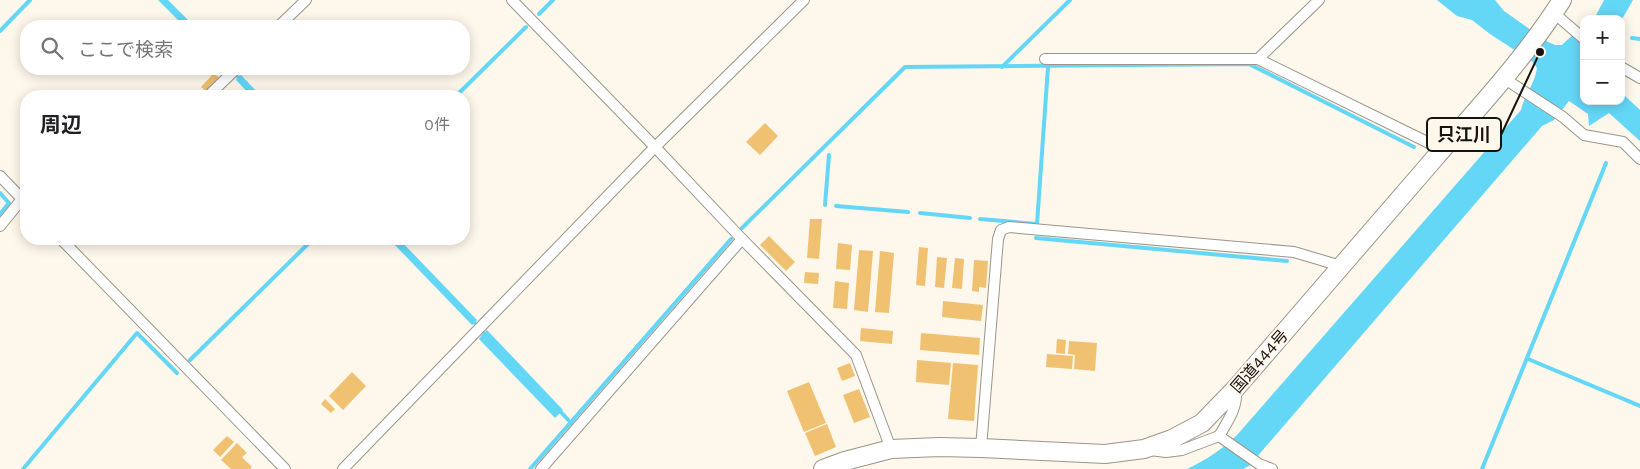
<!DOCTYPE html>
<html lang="ja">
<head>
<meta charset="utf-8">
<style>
	body { margin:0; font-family:"Work Sans","Noto Sans JP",sans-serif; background:#f2f2f2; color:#202124 }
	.controls { position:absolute; right:15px; top:15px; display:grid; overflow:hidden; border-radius:10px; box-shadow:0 2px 12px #0003 }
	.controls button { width:45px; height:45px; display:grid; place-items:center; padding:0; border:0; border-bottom:1px solid #e0e0e0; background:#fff; color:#202124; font:25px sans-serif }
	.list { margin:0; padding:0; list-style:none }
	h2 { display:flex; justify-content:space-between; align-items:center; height:65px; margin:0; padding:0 20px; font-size:21px }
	h2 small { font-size:16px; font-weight:400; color:#757577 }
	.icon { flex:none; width:28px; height:28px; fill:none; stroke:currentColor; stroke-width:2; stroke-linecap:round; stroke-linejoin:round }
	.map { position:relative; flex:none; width:1640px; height:469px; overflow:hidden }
	.search { position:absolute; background:#fff; box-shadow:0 2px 12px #0003; left:20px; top:20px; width:450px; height:55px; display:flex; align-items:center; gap:12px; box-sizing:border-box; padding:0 18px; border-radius:20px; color:#757577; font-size:19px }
	.panel { position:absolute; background:#fff; box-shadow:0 2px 12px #0003; left:20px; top:90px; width:450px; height:155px; border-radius:20px }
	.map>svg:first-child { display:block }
	.water { fill:#64d7f7 }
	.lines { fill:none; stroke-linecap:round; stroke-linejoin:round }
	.stream { stroke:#64d7f7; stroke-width:4 }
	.building { fill:#f0c170 }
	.minor-casing { stroke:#9b958a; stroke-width:12 }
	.trunk-casing { stroke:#9b958a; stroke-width:20 }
	.minor { stroke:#fff; stroke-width:10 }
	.trunk { stroke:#fff; stroke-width:18 }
	.labels { text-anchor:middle; stroke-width:4.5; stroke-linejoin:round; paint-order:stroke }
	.street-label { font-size:16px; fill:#15130f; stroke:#fef7eb }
	.leader { fill:none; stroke:#15130f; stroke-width:2 }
	.callout-dot { fill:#15130f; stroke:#fef7eb; stroke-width:2 }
	.callout { fill:#fef7eb; stroke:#15130f; stroke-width:2 }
	.callout-label { font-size:18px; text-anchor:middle; font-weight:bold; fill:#15130f }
</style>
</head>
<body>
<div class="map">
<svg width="1640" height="469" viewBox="0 0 1640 469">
	<rect width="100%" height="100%" fill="#fef7eb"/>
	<!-- water -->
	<g class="water">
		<path d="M 158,0 L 168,0 L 194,26 L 184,26 Z"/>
		<path d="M 1437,0 L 1495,0 L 1504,11 L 1548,42 L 1555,45 L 1562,45 C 1566,41 1579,29 1584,28 L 1584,101 L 1621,101 L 1621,89 L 1623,91 L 1623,94 L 1640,110 L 1640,141 L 1609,113 L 1589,126 L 1588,114 L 1569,101 L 1554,120 L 1542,126 L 1249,466 L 1243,469 L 1187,469 C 1206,460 1223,449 1238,434 L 1521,110 C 1525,94 1535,83 1537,68 L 1533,62 L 1490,34 L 1472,20 L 1457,16 Z"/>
		<path d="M 1604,0 L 1633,0 L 1621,21 L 1621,19 L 1594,19 Z"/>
		<path d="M 229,69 L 232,69 L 239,76 L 241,75 L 261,96 L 251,96 L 236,80 L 237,78 Z"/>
		<path d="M 389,239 L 399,239 L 477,320 L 476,322 L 485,332 L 487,330 L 563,410 L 555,418 L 479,339 L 483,333 L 474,324 L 472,325 Z"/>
	</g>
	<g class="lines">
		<!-- stream -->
		<g class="stream">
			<path d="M 539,14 L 553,0"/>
			<path d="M 0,31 L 30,0"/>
			<path d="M 1621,31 L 1623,32"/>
			<path d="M 1632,38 L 1640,39"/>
			<path d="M 1002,67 L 1070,0"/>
			<path d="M 456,96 L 526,27"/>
			<path d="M 0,193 L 9,203 L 0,214"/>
			<path d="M 825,205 L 829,155"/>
			<path d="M 836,206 L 908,212"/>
			<path d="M 920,213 L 970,218"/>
			<path d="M 980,219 L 1037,224 L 1048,67"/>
			<path d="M 742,228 L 905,67 L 1249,64 L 1414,147"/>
			<path d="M 1036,238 L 1287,261"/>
			<path d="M 1528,359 L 1640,406"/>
			<path d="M 190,360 L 313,239"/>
			<path d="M 559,410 L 571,423"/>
			<path d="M 23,469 L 137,333 L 177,373"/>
			<path d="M 530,469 L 731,239"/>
			<path d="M 1482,469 L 1606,163"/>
		</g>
	</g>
	<!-- building -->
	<g class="building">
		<path d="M 214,73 L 219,78 L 206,91 L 201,87 Z"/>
		<path d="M 765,123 L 778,136 L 760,155 L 746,142 Z"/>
		<path d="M 810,219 L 822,219 L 819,259 L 807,258 Z"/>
		<path d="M 769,236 L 795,262 L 786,271 L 760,245 Z"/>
		<path d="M 838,243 L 852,245 L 850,270 L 836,269 Z"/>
		<path d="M 919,247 L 928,248 L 925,286 L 916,285 Z"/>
		<path d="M 859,250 L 873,251 L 868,312 L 854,310 Z"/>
		<path d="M 880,251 L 894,253 L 889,313 L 875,312 Z"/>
		<path d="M 937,257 L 947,258 L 944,288 L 935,287 Z"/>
		<path d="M 955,258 L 964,259 L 962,289 L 952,288 Z"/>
		<path d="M 974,260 L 988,261 L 986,288 L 979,287 L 979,292 L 972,291 Z"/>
		<path d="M 805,272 L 819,273 L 818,284 L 804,283 Z"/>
		<path d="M 835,281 L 849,283 L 847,309 L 833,308 Z"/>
		<path d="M 943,301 L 983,305 L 981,321 L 942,317 Z"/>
		<path d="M 861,328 L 893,331 L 892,344 L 860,341 Z"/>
		<path d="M 921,333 L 980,338 L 979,355 L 920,350 Z"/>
		<path d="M 1057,339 L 1066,340 L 1065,354 L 1056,353 Z"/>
		<path d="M 1069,341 L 1097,343 L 1095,371 L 1074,369 L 1075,355 L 1068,354 Z"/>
		<path d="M 1047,354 L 1073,356 L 1072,369 L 1046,367 Z"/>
		<path d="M 917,360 L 951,363 L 949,385 L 916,382 Z"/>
		<path d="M 850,363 L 855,376 L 842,381 L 837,368 Z"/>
		<path d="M 953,363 L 978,365 L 974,421 L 948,419 Z"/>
		<path d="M 352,372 L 366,386 L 343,410 L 329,396 Z"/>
		<path d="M 809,382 L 826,423 L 804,432 L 787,391 Z"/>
		<path d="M 859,389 L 870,417 L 854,423 L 843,395 Z"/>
		<path d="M 325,399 L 335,409 L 331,413 L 321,404 Z"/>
		<path d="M 827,424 L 836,447 L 815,456 L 805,433 Z"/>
		<path d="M 227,436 L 234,442 L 220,457 L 213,450 Z"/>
		<path d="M 237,443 L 247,453 L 242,457 L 252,467 L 250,469 L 231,469 L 221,460 Z"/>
	</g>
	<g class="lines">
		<!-- minor casing -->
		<g class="minor-casing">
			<g id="minor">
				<path d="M 512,0 L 655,147 L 742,239 L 856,355 L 891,449"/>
				<path d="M 1554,13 L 1584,39"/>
				<path d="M 279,26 L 306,0"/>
				<path d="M 1045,59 L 1258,59 L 1427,142 L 1441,151"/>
				<path d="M 1258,59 L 1319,0"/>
				<path d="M 1621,67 L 1640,78"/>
				<path d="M 1505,79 L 1563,117 L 1584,135 L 1623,142 L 1640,159"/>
				<path d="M 208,96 L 236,69"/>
				<path d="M 0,176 L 26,203"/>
				<path d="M 0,226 L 22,199"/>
				<path d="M 61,239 L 285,469"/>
				<path d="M 1219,436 C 1228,421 1238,407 1236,389"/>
				<path d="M 981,448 L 998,239 L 1001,230 L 1009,227 L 1294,252 L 1341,266"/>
				<path d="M 1150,450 L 1166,452 L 1182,450 L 1219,436 L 1259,464 L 1272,469"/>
				<path d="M 343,469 L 655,147 L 804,0"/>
				<path d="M 541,469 L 742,239"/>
			</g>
		</g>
		<!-- trunk casing -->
		<g class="trunk-casing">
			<path id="trunk" d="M 823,469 L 845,461 L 891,449 L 939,447 L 981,448 L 1105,454 L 1144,449 L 1172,439 L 1202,423 L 1236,388 C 1302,312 1368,235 1434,159 C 1479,107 1525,58 1562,0"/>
		</g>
		<!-- minor -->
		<use href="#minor" class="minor"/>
		<!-- trunk -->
		<use href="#trunk" class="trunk"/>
	</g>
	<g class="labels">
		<!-- street labels -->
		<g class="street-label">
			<text transform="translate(1259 361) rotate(-49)" y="6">国道444号</text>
		</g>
	</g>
	<!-- callouts -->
	<path class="leader" d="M1540 52L1501 135"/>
	<circle class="callout-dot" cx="1540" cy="52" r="5"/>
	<rect class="callout" x="1427" y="118" width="74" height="33" rx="5"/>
	<g class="callout-label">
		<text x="1464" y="141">只江川</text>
	</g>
</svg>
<div class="controls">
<button>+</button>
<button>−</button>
</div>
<div class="search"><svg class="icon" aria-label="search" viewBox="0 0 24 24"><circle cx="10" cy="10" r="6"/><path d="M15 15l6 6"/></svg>ここで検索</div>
<section class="panel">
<h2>周辺<small>0件</small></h2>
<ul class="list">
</ul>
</section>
</div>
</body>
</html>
